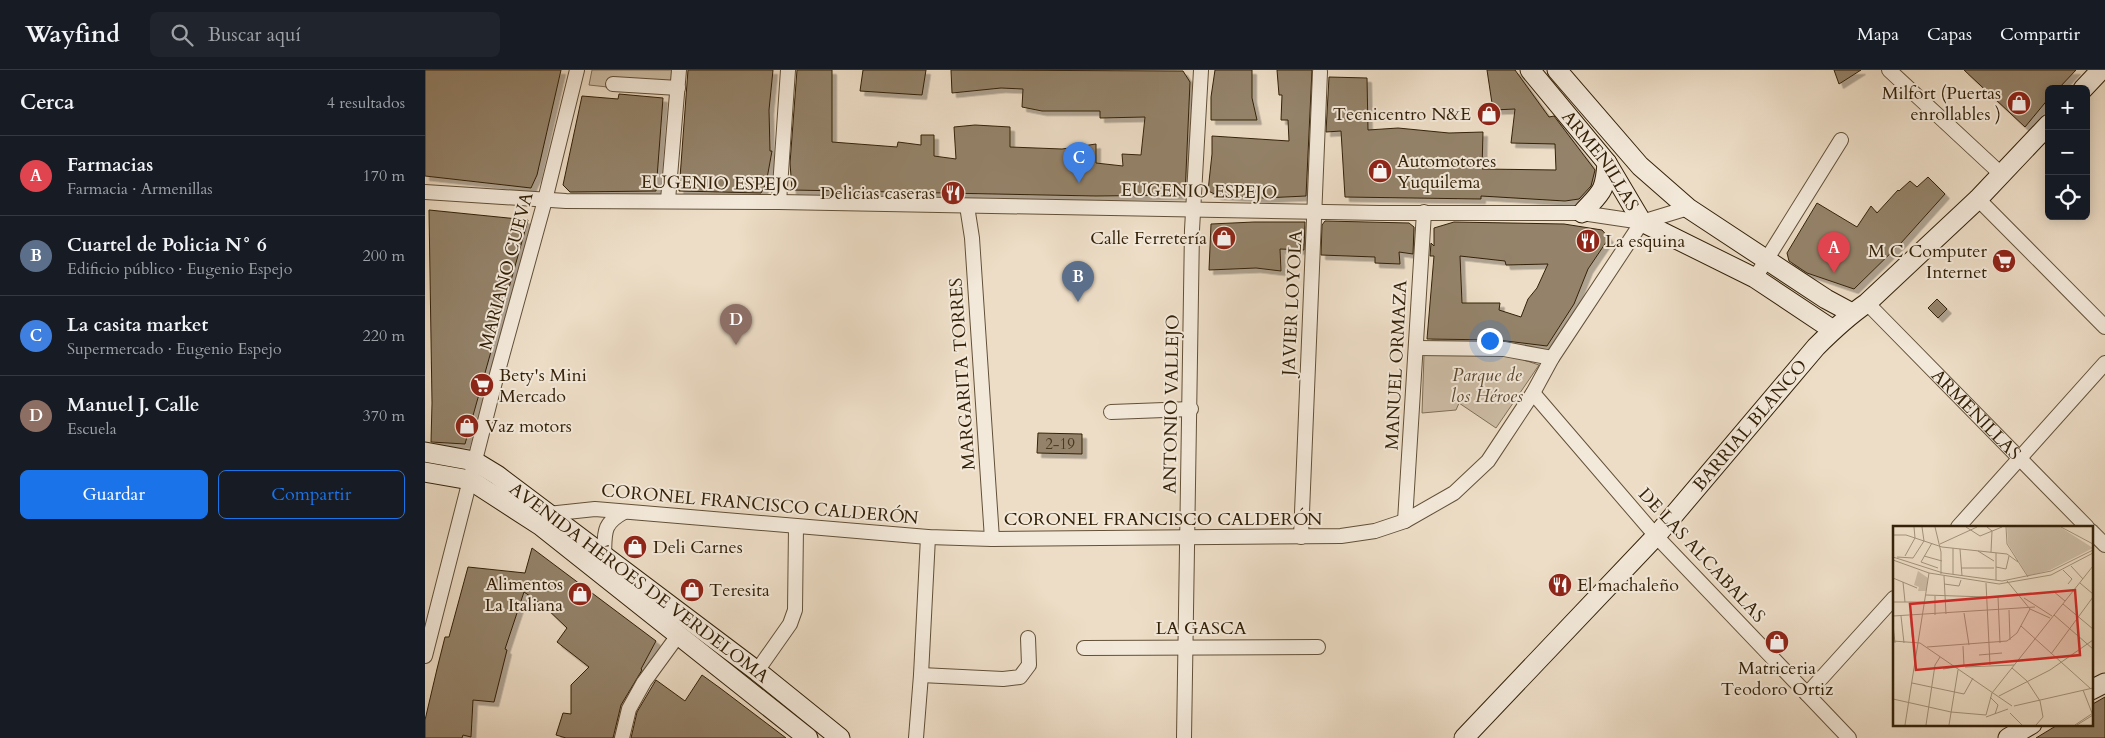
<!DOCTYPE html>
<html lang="es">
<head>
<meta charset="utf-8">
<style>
	body { margin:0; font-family:Cardo,serif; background:#20242c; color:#f1f3f6 }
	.controls { position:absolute; right:15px; top:15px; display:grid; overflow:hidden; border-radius:8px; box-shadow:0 2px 12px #0003 }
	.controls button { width:45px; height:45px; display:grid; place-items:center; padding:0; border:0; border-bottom:1px solid #363941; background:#171b24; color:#f1f3f6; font:25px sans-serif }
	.you { position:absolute; left:1064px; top:270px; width:18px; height:18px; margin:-12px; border:4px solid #fff; border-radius:50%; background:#1a73e8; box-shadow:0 0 0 8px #1a73e833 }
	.badge { display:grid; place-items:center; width:32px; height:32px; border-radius:50%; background:#1a73e8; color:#fff; font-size:16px; font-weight:700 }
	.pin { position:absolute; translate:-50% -41px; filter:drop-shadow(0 1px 2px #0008) }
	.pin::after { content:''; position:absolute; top:26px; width:18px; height:15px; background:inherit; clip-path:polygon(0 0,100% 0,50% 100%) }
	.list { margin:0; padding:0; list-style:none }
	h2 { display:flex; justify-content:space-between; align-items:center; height:65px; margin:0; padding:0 20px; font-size:21px }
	h2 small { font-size:16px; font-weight:400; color:#9ea1a6 }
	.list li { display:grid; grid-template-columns:32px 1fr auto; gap:15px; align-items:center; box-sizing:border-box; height:80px; padding:0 20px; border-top:1px solid #363941 }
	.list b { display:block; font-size:19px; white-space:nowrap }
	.list p { margin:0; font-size:16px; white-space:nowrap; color:#9ea1a6 }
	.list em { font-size:16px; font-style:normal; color:#9ea1a6 }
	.actions { display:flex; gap:10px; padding:15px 20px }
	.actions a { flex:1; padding:11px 0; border:1px solid #1a73e8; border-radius:8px; text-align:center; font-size:18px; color:#1a73e8 }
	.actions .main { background:#1a73e8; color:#fff }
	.icon { flex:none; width:28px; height:28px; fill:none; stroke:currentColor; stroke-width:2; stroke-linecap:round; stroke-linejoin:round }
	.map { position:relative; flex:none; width:1680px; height:668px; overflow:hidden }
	header { display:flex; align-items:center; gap:30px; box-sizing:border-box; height:70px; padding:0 25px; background:#171b24; border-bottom:1px solid #363941 }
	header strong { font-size:24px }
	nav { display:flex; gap:28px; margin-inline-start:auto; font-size:18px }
	.search { width:350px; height:45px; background:#20242c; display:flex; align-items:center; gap:12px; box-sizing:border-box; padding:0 18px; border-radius:8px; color:#9ea1a6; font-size:19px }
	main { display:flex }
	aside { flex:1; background:#171b24 }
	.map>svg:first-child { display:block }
	.green { fill:#cdbda6; stroke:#806f57 }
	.building { fill:#94836b; stroke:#332108; fill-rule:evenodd; filter:url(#shadow) }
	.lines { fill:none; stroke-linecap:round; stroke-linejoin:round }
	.street-casing { stroke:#625038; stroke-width:16 }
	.secondary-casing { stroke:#332108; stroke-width:21 }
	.street { stroke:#f3e9da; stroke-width:14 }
	.secondary { stroke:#f3e9da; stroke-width:19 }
	.labels { text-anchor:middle; stroke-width:4; stroke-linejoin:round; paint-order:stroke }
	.number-label { font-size:15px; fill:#4b3a21 }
	.poi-label { font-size:18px; fill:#332108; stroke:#f3e9da; text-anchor:start }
	.street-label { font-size:18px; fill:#332108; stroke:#f3e9da }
	.park-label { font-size:18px; font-style:italic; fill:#5a4830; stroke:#f3e9da }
	.inset-road { fill:none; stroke:#a3927a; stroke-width:1 }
	.view { fill:#d62828; fill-opacity:0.15; stroke:#d62828; stroke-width:2.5 }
	.inset-edge { fill:none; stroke:#332108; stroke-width:2.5 }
</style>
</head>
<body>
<header>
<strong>Wayfind</strong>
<div class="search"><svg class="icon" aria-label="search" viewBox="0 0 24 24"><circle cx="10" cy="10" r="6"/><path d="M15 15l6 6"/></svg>Buscar aquí</div>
<nav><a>Mapa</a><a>Capas</a><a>Compartir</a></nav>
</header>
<main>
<aside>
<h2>Cerca<small>4 resultados</small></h2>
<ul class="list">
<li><span class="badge" style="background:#e0444e">A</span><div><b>Farmacias</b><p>Farmacia · Armenillas</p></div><em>170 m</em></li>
<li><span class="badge" style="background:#5c6f8a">B</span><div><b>Cuartel de Policia N° 6</b><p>Edificio público · Eugenio Espejo</p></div><em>200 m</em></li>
<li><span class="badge" style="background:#3f7fe0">C</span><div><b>La casita market</b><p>Supermercado · Eugenio Espejo</p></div><em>220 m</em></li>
<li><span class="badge" style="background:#8d6e63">D</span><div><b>Manuel J. Calle</b><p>Escuela</p></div><em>370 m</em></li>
</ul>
<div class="actions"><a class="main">Guardar</a><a>Compartir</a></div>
</aside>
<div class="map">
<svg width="1680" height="668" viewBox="0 0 1680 668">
	<defs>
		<filter id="shadow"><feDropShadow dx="4.5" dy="4.5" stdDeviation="0" flood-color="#0004"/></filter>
	</defs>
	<rect width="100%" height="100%" fill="#edddc6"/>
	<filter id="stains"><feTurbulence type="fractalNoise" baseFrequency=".004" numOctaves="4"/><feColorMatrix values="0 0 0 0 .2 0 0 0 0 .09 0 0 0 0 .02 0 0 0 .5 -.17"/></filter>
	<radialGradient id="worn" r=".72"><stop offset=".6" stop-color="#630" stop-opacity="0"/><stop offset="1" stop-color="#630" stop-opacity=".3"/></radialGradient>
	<!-- green -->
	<g class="green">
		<path d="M 167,0 L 248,0 L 247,24 L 164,15 Z"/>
		<path d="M 1081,284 L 1114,295 L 1071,358 L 1034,333 L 1031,340 L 997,343 L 999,285 Z"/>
	</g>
	<!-- building -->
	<g class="building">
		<path d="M 0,0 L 136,0 L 112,105 L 106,118 L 0,106 Z"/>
		<path d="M 263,0 L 348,0 L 344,40 L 345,81 L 347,81 L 341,114 L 336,123 L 254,121 Z"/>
		<path d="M 372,0 L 407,0 L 407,72 L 472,77 L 473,72 L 496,75 L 496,65 L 509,65 L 509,86 L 531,89 L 529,57 L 550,55 L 585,57 L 585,77 L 637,79 L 671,74 L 671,93 L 698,96 L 697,84 L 716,85 L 720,47 L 675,48 L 675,41 L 617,41 L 597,37 L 598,19 L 576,18 L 527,23 L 526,0 L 758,1 L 765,12 L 760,125 L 671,126 L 367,120 L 365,93 Z"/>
		<path d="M 438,0 L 501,0 L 497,25 L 435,21 Z"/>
		<path d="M 790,0 L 827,0 L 827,28 L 832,50 L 786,50 L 786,27 Z"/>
		<path d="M 852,0 L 887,0 L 881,126 L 839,128 L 792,125 L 783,121 L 787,84 L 787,66 L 864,71 L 863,50 L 856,50 L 857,25 L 854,25 Z"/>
		<path d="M 1062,0 L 1090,0 L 1124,47 L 1129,46 L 1170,100 L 1166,116 L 1154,129 L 1140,131 L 1056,126 L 1056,129 L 920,127 L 916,61 L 901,62 L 904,7 L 942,8 L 943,60 L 973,58 L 1024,63 L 1058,62 L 1057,99 L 1131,100 L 1130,74 L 1086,73 L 1090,39 L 1068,40 Z"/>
		<path d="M 1409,0 L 1436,0 L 1414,14 Z"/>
		<path d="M 1539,0 L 1651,0 L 1633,19 L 1624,19 L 1624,28 L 1600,57 Z"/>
		<path d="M 194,24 L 238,28 L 231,121 L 145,122 L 138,115 L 157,26 L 193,29 Z"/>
		<path d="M 1503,107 L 1520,124 L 1476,173 L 1429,219 L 1382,203 L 1364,191 L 1362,183 L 1392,133 L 1432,157 L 1446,136 L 1452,143 L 1473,120 L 1474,121 L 1485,111 L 1492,117 Z"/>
		<path d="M 4,140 L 103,150 L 40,374 L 6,372 L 7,333 Z"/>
		<path d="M 900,151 L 984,153 L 989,157 L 988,184 L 974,182 L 975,194 L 950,193 L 950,187 L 896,185 L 897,155 Z"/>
		<path d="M 829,152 L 880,152 L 879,180 L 855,179 L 856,201 L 831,198 L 784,200 L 786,154 Z"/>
		<path d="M 1029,152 L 1139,154 L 1177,160 L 1184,168 L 1163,199 L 1149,234 L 1122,276 L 1073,270 L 1002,269 L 1009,186 L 1005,186 L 1006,173 L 1009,176 L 1009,158 ZM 1035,186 L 1080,191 L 1081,195 L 1123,194 L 1112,218 L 1103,229 L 1096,247 L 1074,240 L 1075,233 L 1037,233 Z"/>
		<path d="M 1512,229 L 1522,239 L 1513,248 L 1503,238 Z"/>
		<path d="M 613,363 L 657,364 L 657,384 L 612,383 Z"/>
		<path d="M 107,478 L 231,571 L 216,599 L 217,600 L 196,635 L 188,668 L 141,668 L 131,665 L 138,643 L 146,644 L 146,615 L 164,597 L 132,572 L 142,558 L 118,535 L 99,522 L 80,579 L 82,580 L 69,632 L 48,630 L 46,667 L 38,665 L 37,668 L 0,668 L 0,650 L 12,599 L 20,567 L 24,567 L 43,497 L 100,503 Z"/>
		<path d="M 277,605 L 295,618 L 361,668 L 206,668 L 212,642 L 231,610 L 260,631 Z"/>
		<path d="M 1680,627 L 1680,668 L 1611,668 L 1634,654 L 1666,654 L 1666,635 Z"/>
	</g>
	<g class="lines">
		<!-- street casing -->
		<g class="street-casing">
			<g id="street">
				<path d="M 1464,0 L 1576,104"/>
				<path d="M 188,14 L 253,18"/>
				<path d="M 0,122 L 141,131 L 354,132 L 955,143 L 1157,143 L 1217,152 L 1263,138"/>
				<path d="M 1553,129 L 1680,257"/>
				<path d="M 243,130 L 254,0"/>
				<path d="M 354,132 L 363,0"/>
				<path d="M 542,136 L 547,168 L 567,469"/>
				<path d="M 1330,208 L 1416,70"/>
				<path id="s1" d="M 1442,233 L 1662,457"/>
				<path d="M 992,278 L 1079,279 L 1127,288"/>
				<path d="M 1108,323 L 1231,466 L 1424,668"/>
				<path d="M 686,342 L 766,339"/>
				<path d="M 121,448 L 123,444 L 170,439 L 503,467 L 567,469 L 916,466 L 950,461 L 980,451 L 1029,423 L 1063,391 L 1108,323 L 1127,288 L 1217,152"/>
				<path d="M 980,451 L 999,142"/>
				<path d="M 1533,457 L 1680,293"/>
				<path d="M 1666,461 L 1680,475"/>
				<path d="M 876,467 L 895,2"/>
				<path d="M 179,486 C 180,463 177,454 199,442"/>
				<path d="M 659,578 L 893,577"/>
				<path d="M 0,586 L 71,308 L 120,130 L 152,0"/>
				<path d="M 332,601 L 365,554 L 370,540 L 371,457"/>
				<path d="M 496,605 L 578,609 L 595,607 L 604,595 L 603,568"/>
				<path d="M 1382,624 L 1469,528"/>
				<path d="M 197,668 L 204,639 L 219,612 L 254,564"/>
				<path d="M 491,668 L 496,605 L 503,467"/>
				<path d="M 759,668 L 767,160 L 776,0"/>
			</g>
		</g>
		<!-- secondary casing -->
		<g class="secondary-casing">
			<g id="secondary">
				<path id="s2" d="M 1105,0 L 1182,93 L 1217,152 L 1330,208 L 1408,260"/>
				<path d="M 1132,0 L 1215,96 L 1263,138 L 1401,229 L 1427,243"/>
				<path d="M 1658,19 L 1676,0"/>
				<path d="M 1157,143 C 1176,122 1180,123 1182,93"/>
				<path id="s3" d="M 0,382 L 49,391 L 72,405 L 332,601 L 415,668"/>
				<path d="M 0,402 L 45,410 L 116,456 L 383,668"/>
				<path d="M 1666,620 L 1680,613"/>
				<path id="s4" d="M 1039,668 L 1231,466 L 1391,277 C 1407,261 1423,246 1442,233 L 1553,129 L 1624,54"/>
				<path d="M 1583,668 L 1607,654"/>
			</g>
		</g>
		<!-- street -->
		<use href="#street" class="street"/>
		<!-- secondary -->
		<use href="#secondary" class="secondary"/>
	</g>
	<!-- icons -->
	<defs>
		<g id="shop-disc" transform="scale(1.25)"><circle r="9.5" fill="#8f2418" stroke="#f3e9da"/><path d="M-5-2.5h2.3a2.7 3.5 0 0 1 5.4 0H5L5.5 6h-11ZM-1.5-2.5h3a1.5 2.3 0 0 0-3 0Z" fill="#fff"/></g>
		<g id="restaurant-disc" transform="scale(1.25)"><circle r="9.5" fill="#8f2418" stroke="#f3e9da"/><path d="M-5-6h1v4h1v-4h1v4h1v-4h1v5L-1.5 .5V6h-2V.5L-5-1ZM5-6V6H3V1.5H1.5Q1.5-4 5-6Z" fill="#fff"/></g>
		<g id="supermarket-disc" transform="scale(1.25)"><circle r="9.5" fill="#8f2418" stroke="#f3e9da"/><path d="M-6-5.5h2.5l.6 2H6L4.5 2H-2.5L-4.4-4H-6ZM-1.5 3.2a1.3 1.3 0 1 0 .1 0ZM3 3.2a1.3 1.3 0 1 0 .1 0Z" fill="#fff"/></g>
	</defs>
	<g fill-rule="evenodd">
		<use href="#shop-disc" x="1594" y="33"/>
		<use href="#shop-disc" x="1064" y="44"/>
		<use href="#shop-disc" x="955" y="101"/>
		<use href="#restaurant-disc" x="528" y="123"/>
		<use href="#shop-disc" x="799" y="168"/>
		<use href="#restaurant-disc" x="1163" y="171"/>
		<use href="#supermarket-disc" x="1579" y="191"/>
		<use href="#supermarket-disc" x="57" y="315"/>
		<use href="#shop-disc" x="42" y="356"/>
		<use href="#shop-disc" x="210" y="477"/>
		<use href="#restaurant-disc" x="1135" y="515"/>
		<use href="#shop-disc" x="267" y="520"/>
		<use href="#shop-disc" x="155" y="524"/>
		<use href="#shop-disc" x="1352" y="572"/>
	</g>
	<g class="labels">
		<!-- number labels -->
		<g class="number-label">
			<text x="635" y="379">2-19</text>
		</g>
		<!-- poi labels -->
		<g class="poi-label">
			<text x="1576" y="29" text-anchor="end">Milfort (Puertas<tspan x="1576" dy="21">enrollables )</tspan></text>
			<text x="1046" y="50" text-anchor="end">Tecnicentro N&amp;E</text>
			<text x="972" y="97">Automotores<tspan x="972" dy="21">Yuquilema</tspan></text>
			<text x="510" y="129" text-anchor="end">Delicias caseras</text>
			<text x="782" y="174" text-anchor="end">Calle Ferretería</text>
			<text x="1180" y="177">La esquina</text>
			<text x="1562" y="187" text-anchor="end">M C Computer<tspan x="1562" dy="21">Internet</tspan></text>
			<text x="74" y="311">Bety's Mini<tspan x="74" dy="21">Mercado</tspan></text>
			<text x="60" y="362">Vaz motors</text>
			<text x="228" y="483">Deli Carnes</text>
			<text x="138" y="520" text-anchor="end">Alimentos<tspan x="138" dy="21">La Italiana</tspan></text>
			<text x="1152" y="521">El machaleño</text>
			<text x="284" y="526">Teresita</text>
			<text x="1352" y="604" text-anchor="middle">Matriceria<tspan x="1352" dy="21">Teodoro Ortiz</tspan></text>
		</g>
		<!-- street labels -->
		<g class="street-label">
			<text dy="6" stroke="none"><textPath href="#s2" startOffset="115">ARMENILLAS</textPath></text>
			<text transform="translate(294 113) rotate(1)" y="6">EUGENIO ESPEJO</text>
			<text transform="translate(774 121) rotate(1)" y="6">EUGENIO ESPEJO</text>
			<text transform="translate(81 201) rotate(-75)" y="6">MARIANO CUEVA</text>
			<text transform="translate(867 233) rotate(-87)" y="6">JAVIER LOYOLA</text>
			<text transform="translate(971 295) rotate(-87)" y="6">MANUEL ORMAZA</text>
			<text transform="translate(537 304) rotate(-94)" y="6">MARGARITA TORRES</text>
			<text transform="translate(746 334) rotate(-89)" y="6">ANTONIO VALLEJO</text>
			<text dy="6" stroke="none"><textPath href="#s1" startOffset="156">ARMENILLAS</textPath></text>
			<text dy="6" stroke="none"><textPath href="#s4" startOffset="424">BARRIAL BLANCO</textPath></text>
			<text transform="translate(335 434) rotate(5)" y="6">CORONEL FRANCISCO CALDERÓN</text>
			<text x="738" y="455">CORONEL FRANCISCO CALDERÓN</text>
			<text transform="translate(1277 485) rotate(47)" y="6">DE LAS ALCABALAS</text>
			<text dy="6" stroke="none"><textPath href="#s3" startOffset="255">AVENIDA HÉROES DE VERDELOMA</textPath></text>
			<text x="776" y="564">LA GASCA</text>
		</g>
		<!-- park labels -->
		<g class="park-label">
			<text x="1062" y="311">Parque de<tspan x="1062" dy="21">los Héroes</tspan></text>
		</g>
	</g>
	<!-- overview -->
	<g transform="translate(1468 456)">
		<rect width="200" height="200" fill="#edddc6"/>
		<path d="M 114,1 L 167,1 L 200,22 L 157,44 L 135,50 L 115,18 ZM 25,45 L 35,52 L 33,65 L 25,65 L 26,61 L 21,59 Z" fill="#cdbda6"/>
		<path class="inset-road" d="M 42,1 L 48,26 L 48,48M 73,1 L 87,10 L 109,1M 94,1 L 99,5 L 98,26M 113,1 L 114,18 L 135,51M 168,1 L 200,18M 0,9 L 13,9 L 49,21 L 114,28 L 125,36M 39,17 L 28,36 L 45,42M 47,18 L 84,1M 67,23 L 69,50M 85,25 L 101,35M 103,27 L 103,54M 12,30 L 22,12 L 21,1M 31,30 L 49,35M 0,31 L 50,47 L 109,55 L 158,45 L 200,24M 4,31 L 20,32M 20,32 L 31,15 L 29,1M 0,34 L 36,47 L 106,58 L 158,49 L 200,27M 178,40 L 190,53M 103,41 L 113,43 L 116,30M 68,42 L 101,42M 170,44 L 179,53 L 175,58M 60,48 L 60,22M 51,50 L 53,88M 0,52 L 24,62M 114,55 L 137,83 L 157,92M 10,56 L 12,76M 93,57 L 97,139M 187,57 L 200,68M 51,58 L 66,60 L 68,54M 160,65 L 172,75M 33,69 L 93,71M 105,71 L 107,117M 131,72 L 159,90M 0,76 L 32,76M 170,78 L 200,103M 116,84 L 117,114M 71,87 L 76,119M 42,89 L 42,70M 161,89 L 200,123M 0,90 L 142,81M 8,90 L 11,117M 17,90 L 20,117M 0,99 L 2,117M 128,100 L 198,163M 0,115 L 27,117 L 119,180M 70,120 L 71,140M 34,121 L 114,115 L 124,107 L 137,83M 158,128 L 200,71M 86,129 L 109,127M 72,141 L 121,139M 119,142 L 134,155 L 147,175 L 150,191 L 143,199M 50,143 L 71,140M 19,157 L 71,168 L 80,152M 190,164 L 199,187M 99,167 L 200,40M 106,170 L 157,144 L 200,114M 97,171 L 105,179 L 102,188M 0,173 L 58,186 L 93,189 L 99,167M 121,180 L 200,162M 117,187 L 129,199M 93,191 L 115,183M 12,199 L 36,47M 33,199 L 42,139 L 47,131M 56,199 L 65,144M 182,199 L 200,187M 184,199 L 200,189"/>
		<path class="view" d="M 182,64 L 187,129 L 23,144 L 17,78 Z"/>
		<rect width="200" height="200" class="inset-edge"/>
	</g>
	<rect width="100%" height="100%" filter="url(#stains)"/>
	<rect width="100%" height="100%" fill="url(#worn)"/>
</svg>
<div class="controls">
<button>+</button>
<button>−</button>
<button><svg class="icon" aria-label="locate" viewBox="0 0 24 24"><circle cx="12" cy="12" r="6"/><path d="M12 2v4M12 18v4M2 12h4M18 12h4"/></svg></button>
</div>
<div class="you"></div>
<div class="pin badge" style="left:1409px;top:203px;background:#e0444e">A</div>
<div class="pin badge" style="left:653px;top:232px;background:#5c6f8a">B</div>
<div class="pin badge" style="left:654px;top:113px;background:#3f7fe0">C</div>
<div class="pin badge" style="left:311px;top:275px;background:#8d6e63">D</div>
</div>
</main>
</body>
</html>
